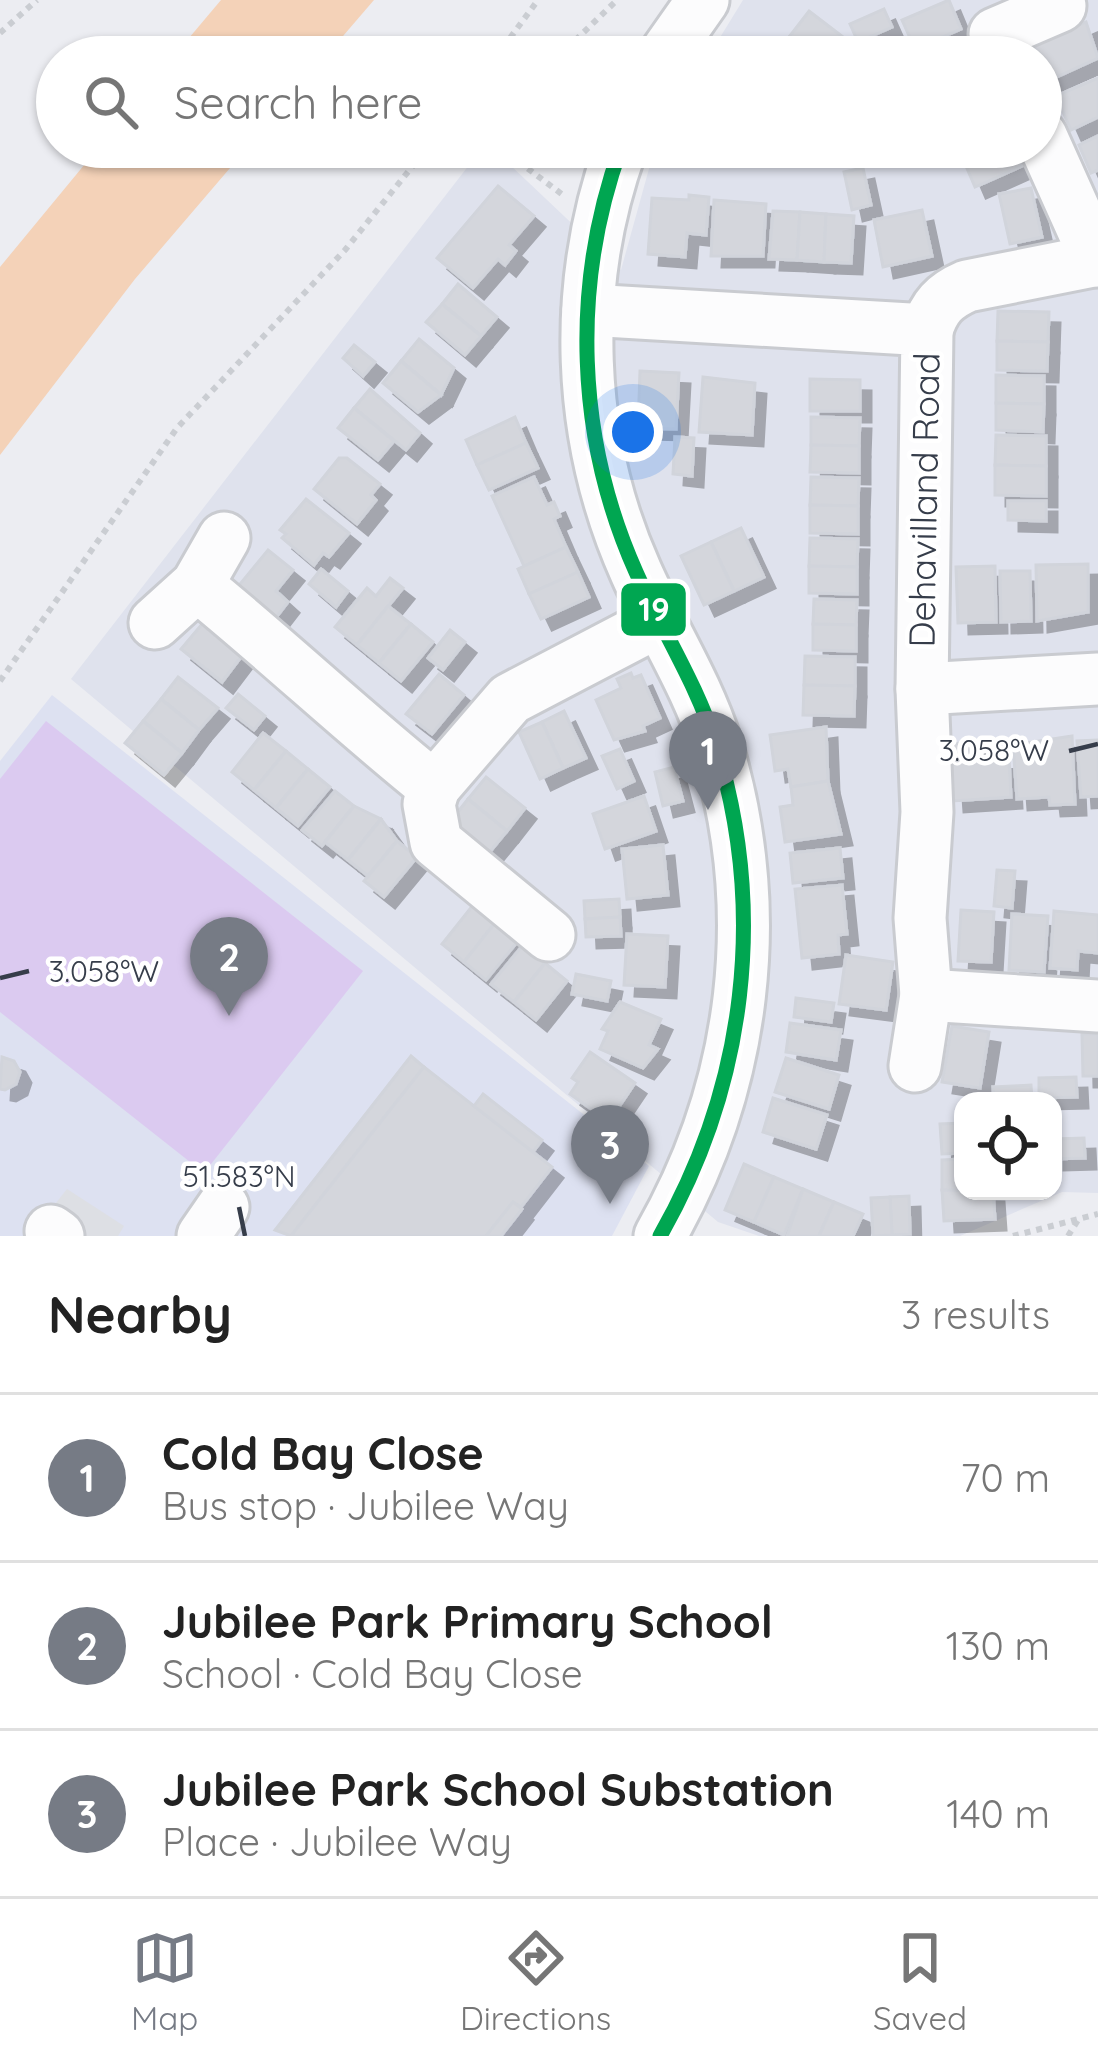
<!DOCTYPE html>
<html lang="en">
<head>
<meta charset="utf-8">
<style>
	body { margin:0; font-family:Quicksand,sans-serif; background:#f6f6f6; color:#222 }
	.controls { position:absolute; right:36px; bottom:36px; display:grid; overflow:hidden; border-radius:24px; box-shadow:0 3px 9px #0004 }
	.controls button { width:108px; height:108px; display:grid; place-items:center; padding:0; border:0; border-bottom:3px solid #e0e0e0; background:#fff; color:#222; font:60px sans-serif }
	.you { position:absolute; left:633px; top:432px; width:42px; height:42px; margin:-30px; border:9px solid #fff; border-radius:50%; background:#1a73e8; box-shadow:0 0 0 18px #1a73e833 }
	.badge { display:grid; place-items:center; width:78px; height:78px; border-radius:50%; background:#767b85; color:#fff; font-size:39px; font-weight:700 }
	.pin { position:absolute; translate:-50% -99px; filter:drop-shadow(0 3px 6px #0008) }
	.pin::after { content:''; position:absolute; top:63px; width:42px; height:36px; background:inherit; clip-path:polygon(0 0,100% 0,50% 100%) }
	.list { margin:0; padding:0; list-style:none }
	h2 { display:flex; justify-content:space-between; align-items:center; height:156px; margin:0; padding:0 48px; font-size:51px }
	h2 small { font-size:39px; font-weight:400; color:#767676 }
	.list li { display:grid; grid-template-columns:78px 1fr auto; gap:36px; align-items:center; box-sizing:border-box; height:168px; padding:0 48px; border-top:3px solid #e0e0e0 }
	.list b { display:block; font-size:45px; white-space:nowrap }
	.list p { margin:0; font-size:39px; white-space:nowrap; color:#767676 }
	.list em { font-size:39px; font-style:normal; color:#767676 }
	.icon { flex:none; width:66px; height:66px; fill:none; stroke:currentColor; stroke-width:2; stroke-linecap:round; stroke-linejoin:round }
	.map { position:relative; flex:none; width:1098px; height:1236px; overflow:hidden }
	.search { position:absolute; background:#fff; box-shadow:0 3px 9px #0004; left:36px; right:36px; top:36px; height:132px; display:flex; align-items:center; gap:30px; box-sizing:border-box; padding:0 42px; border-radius:66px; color:#767676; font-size:45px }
	.sheet { height:660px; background:#fff }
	nav { display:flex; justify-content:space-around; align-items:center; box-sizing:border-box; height:168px; border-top:3px solid #e0e0e0; background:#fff; font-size:33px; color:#767676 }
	nav a { display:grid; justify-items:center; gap:6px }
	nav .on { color:#767b85 }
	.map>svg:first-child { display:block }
	.residential { fill:#dfe2ed; fill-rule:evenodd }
	.education { fill:#dde1f1 }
	.green { fill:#dbcaf0 }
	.parking { fill:#dddfe4 }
	.water { fill:#f4d2b8 }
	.building { fill:#d4d6dc; stroke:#d1d4db; stroke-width:3; filter:url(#shadow) }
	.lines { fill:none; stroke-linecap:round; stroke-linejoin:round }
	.minor-casing { stroke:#c9cbd0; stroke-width:57 }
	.path { stroke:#cacdd2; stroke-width:6; stroke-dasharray:6 6; stroke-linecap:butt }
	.minor { stroke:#fcfcfd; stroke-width:51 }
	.bus-1-casing { stroke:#fff; stroke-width:24 }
	.bus-1 { stroke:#00a651; stroke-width:15 }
	.ticks { fill:none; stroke:#363d4a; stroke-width:4.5 }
	.labels { text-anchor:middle; stroke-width:9; stroke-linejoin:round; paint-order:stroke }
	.street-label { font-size:36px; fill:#363d4a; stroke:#fff }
	.ticks-label { font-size:30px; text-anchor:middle; fill:#363d4a; stroke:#fff; stroke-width:9; stroke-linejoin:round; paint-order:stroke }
	.line-badge { stroke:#fff; stroke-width:4.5 }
	.badge-label { font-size:33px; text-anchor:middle; font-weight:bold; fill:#fff }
</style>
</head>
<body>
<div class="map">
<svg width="1098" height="1236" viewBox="0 0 1098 1236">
	<defs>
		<filter id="shadow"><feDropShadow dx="11" dy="11" stdDeviation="0" flood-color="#0004"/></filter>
	</defs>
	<rect width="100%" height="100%" fill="#ecedf2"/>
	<!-- residential -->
	<path class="residential" d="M 743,0 L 1098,0 L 1098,1193 L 1062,1192 L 960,1236 L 759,1236 L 718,1222 L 71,679 L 483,147 L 491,147 L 621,270 L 655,147 L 1041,147 L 1041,57 L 708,57 ZM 963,1101 L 1053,1101 L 1053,1191 L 963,1191 Z"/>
	<!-- education -->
	<path class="education" d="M 52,695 L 649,1166 L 612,1236 L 0,1236 L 0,761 Z"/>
	<!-- green -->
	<path class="green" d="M 46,721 L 363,971 L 204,1173 L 0,1012 L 0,779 Z"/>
	<!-- parking -->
	<path class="parking" d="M 67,1189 L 124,1226 L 118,1236 L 30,1236 Z"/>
	<!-- water -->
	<g class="water">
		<path d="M 221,0 L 374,0 L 325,57 L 173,57 Z"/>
		<path d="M 99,147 L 248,147 L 135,279 L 0,455 L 0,267 Z"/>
	</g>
	<!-- building -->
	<g class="building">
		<path d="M 949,0 L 961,29 L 915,49 L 902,20 Z"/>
		<path d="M 884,9 L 892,27 L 858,42 L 850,24 Z"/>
		<path d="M 809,11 L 851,43 L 840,57 L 815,57 L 789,37 Z"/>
		<path d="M 1086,22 L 1098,58 L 1050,80 L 1034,45 Z"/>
		<path d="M 789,37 L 815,57 L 774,57 Z"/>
		<path d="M 1098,78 L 1098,117 L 1071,130 L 1056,96 Z"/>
		<path d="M 1098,136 L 1098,170 L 1091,173 L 1079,145 Z"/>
		<path d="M 989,147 L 1014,147 L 1022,166 L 975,187 L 963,159 Z"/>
		<path d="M 863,168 L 871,205 L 852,210 L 844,172 Z"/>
		<path d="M 498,186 L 534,216 L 509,245 L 516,251 L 505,265 L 498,259 L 473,288 L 437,258 Z"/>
		<path d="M 1031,188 L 1042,237 L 1010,244 L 999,194 Z"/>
		<path d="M 689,195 L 709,197 L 706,235 L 687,233 L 685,257 L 648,254 L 652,198 L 689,200 Z"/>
		<path d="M 714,200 L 766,204 L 763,256 L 711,256 Z"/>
		<path d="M 922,210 L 932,256 L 883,267 L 874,220 Z"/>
		<path d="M 773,211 L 800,212 L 797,260 L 769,259 Z"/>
		<path d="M 800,212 L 826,214 L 824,262 L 797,260 Z"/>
		<path d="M 826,214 L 854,216 L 851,263 L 824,262 Z"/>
		<path d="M 458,284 L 497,317 L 481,336 L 442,304 Z"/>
		<path d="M 442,304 L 481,336 L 465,355 L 426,322 Z"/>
		<path d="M 998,311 L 1049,312 L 1048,342 L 997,341 Z"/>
		<path d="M 419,339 L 454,368 L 441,395 L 401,361 Z"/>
		<path d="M 997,341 L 1048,342 L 1047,371 L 997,370 Z"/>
		<path d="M 354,345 L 375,362 L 363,376 L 343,358 Z"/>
		<path d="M 401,361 L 441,395 L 418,412 L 383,383 Z"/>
		<path d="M 640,371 L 679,373 L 676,429 L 638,428 Z"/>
		<path d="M 996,375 L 1044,376 L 1044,404 L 996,403 Z"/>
		<path d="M 703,377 L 755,383 L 752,435 L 699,432 Z"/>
		<path d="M 810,379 L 860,380 L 860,411 L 810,411 Z"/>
		<path d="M 370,389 L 420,433 L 406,450 L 354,408 Z"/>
		<path d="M 996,403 L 1044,404 L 1043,432 L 996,430 Z"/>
		<path d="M 354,408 L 394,441 L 378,460 L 338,428 Z"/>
		<path d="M 515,417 L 526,443 L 477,465 L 466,440 Z"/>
		<path d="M 811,417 L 860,418 L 859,446 L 811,445 Z"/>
		<path d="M 996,435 L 1046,436 L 1046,466 L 995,465 Z"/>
		<path d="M 675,437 L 694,438 L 692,476 L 673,474 Z"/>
		<path d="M 526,443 L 538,468 L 489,490 L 477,465 Z"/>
		<path d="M 811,445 L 859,446 L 859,473 L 810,472 Z"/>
		<path d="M 339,458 L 347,458 L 380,484 L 371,495 L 376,500 L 357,524 L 314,489 Z"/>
		<path d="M 995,465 L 1046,466 L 1046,496 L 995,495 Z"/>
		<path d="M 534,477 L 547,505 L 554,502 L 560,516 L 554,519 L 566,547 L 524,566 L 492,496 Z"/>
		<path d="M 811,477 L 859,478 L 858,506 L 810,505 Z"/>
		<path d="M 306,499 L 349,533 L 329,557 L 323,553 L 314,565 L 282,538 L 286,534 L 280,530 Z"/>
		<path d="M 1008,501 L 1046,501 L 1046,521 L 1008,520 Z"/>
		<path d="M 810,505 L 858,506 L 858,534 L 810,533 Z"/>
		<path d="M 741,528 L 764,577 L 734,591 L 711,542 Z"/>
		<path d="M 810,538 L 858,539 L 857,567 L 809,566 Z"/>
		<path d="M 711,542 L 734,591 L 704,605 L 681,556 Z"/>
		<path d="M 566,547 L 578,572 L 529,594 L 518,569 Z"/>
		<path d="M 268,550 L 293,570 L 276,591 L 288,602 L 274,620 L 236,589 Z"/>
		<path d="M 1088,564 L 1088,612 L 1037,621 L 1036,565 Z"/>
		<path d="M 809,566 L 857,567 L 857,594 L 809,593 Z"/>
		<path d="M 995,566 L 996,622 L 958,623 L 956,567 Z"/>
		<path d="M 321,569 L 348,591 L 336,607 L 309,584 Z"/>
		<path d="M 1000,571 L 1030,571 L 1031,621 L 1001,622 Z"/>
		<path d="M 578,572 L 589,597 L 541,619 L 529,594 Z"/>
		<path d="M 390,578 L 403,588 L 357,645 L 335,627 L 367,588 L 376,596 Z"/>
		<path d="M 814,599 L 857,600 L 856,625 L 813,624 Z"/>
		<path d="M 388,606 L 411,624 L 379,663 L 357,645 Z"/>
		<path d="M 202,624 L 241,657 L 222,682 L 181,649 Z"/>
		<path d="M 411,624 L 433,642 L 401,681 L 379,663 Z"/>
		<path d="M 813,624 L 856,625 L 856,651 L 813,650 Z"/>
		<path d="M 450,630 L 465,642 L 443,670 L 428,658 Z"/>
		<path d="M 805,656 L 855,657 L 855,686 L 804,685 Z"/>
		<path d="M 631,673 L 633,678 L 641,675 L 660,718 L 643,726 L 645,731 L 614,740 L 596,700 L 621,688 L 617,679 Z"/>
		<path d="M 439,674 L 464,695 L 432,734 L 406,714 Z"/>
		<path d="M 178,677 L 218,708 L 199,730 L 161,699 Z"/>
		<path d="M 804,685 L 855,686 L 854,716 L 803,715 Z"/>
		<path d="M 238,694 L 265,716 L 254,730 L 226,708 Z"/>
		<path d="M 161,699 L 199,730 L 182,753 L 143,721 Z"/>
		<path d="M 564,711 L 586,758 L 563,768 L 542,722 Z"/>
		<path d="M 143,721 L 182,753 L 164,775 L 125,743 Z"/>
		<path d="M 542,722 L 563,768 L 540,779 L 519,732 Z"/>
		<path d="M 826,727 L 828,781 L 791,787 L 788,769 L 775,771 L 770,735 Z"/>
		<path d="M 263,733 L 286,751 L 254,790 L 232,772 Z"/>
		<path d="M 1072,736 L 1075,804 L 1050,805 L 1049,797 L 1017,799 L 1013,745 Z"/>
		<path d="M 1098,740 L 1098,796 L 1081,797 L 1077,741 Z"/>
		<path d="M 976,742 L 977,760 L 1009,758 L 1011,797 L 953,801 L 949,744 Z"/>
		<path d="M 620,749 L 634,781 L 617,789 L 602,756 Z"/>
		<path d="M 286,751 L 308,769 L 276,808 L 254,790 Z"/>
		<path d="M 674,767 L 683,801 L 663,806 L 655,772 Z"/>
		<path d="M 308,769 L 330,787 L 298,826 L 276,808 Z"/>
		<path d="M 486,777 L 525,808 L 507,831 L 468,799 Z"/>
		<path d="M 828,781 L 841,834 L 785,842 L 780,807 L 793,805 L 791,787 Z"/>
		<path d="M 335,791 L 354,806 L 322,846 L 302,830 Z"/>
		<path d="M 644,796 L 656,831 L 605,849 L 593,814 Z"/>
		<path d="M 468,799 L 507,831 L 489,853 L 450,822 Z"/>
		<path d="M 354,806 L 381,819 L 348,860 L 325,842 Z"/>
		<path d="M 381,819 L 397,841 L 368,876 L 348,860 Z"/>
		<path d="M 397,841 L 417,857 L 384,897 L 364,881 Z"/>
		<path d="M 663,845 L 668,895 L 627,899 L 622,849 Z"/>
		<path d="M 840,848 L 843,878 L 793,883 L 790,853 Z"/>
		<path d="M 997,870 L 1015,871 L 1012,908 L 994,906 Z"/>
		<path d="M 842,885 L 847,934 L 838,935 L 839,954 L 802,958 L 795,889 Z"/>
		<path d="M 619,899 L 620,917 L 585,919 L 584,901 Z"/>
		<path d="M 473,905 L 495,923 L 464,962 L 442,944 Z"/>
		<path d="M 961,910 L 994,912 L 991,962 L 958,961 Z"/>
		<path d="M 1054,911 L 1098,915 L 1098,953 L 1078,951 L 1077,970 L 1050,968 Z"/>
		<path d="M 1012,914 L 1048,916 L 1044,972 L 1009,970 Z"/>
		<path d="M 620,917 L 621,936 L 586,937 L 585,919 Z"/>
		<path d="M 495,923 L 518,941 L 486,980 L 464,962 Z"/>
		<path d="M 627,934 L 668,936 L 665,987 L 624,985 Z"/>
		<path d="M 523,945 L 545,963 L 514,1002 L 491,984 Z"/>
		<path d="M 846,955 L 893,962 L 886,1010 L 839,1004 Z"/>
		<path d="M 545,963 L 567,981 L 536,1020 L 514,1002 Z"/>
		<path d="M 576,974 L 611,981 L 607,1001 L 572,994 Z"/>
		<path d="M 796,998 L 834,1003 L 831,1022 L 794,1017 Z"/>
		<path d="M 620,1002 L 661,1019 L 649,1045 L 658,1049 L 643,1068 L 600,1049 L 608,1031 L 602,1029 Z"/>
		<path d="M 790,1023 L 841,1030 L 836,1060 L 786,1052 Z"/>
		<path d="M 952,1026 L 989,1032 L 980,1088 L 942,1082 Z"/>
		<path d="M 1082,1034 L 1098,1034 L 1098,1076 L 1083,1076 Z"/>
		<path d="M 590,1052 L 635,1083 L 612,1117 L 604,1118 L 570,1094 L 578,1082 L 572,1078 Z"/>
		<path d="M 411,1056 L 424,1067 L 291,1236 L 275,1230 Z"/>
		<path d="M 2,1057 L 14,1061 L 20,1072 L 16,1084 L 5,1090 L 0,1089 Z"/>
		<path d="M 786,1058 L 839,1075 L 829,1109 L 775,1092 Z"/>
		<path d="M 424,1067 L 552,1167 L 521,1207 L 513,1202 L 486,1236 L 291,1236 Z"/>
		<path d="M 1076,1077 L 1077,1097 L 1039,1098 L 1039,1078 Z"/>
		<path d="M 1031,1085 L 1032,1101 L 994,1101 L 993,1087 Z"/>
		<path d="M 483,1094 L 542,1140 L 533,1152 L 474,1106 Z"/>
		<path d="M 773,1098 L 827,1115 L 816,1149 L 763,1132 Z"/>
		<path d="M 963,1123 L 963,1153 L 942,1154 L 940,1124 Z"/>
		<path d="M 1084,1138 L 1085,1158 L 1053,1159 L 1053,1139 Z"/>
		<path d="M 963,1159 L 963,1190 L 942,1190 L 942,1160 Z"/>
		<path d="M 744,1164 L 774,1177 L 754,1222 L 725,1210 Z"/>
		<path d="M 774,1177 L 803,1189 L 784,1235 L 754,1222 Z"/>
		<path d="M 803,1189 L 834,1202 L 819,1236 L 787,1236 Z"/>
		<path d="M 942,1190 L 993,1191 L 995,1219 L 944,1221 Z"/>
		<path d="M 909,1196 L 910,1234 L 892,1235 L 890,1197 Z"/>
		<path d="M 890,1197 L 892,1235 L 873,1236 L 871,1198 Z"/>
		<path d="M 513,1202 L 522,1209 L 501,1236 L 486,1236 Z"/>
		<path d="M 834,1202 L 863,1214 L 853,1236 L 819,1236 Z"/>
	</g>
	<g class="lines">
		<!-- minor casing -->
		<g class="minor-casing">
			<g id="minor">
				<path d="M 995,34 L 1060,6"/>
				<path d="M 663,57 L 703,0"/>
				<path d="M 1041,136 L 1097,261"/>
				<path d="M 621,147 C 571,285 576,438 636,572 C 662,631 697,684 716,745 C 767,911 746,1085 660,1236"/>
				<path d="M 588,310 L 927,330 L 922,689 L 1098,679"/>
				<path d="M 927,330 C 934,307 944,296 967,286 L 1098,260"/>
				<path d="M 197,585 C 278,651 353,722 434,787 L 510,699 L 661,620"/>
				<path d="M 155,623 L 197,585 L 224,538"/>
				<path d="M 434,787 L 429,804 L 436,842 L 549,935"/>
				<path d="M 926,995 L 1098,1006"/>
				<path d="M 915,1066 L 926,995 L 920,918 L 927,812 L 922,689"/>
				<path d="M 51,1231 L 58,1236"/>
				<path d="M 203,1236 L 223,1207"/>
			</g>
		</g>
		<!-- path -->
		<g class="path">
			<path d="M 0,33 L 37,0"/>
			<path d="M 496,57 L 538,0"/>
			<path d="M 558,57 L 617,0"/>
			<path d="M 499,147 L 563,195"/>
			<path d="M 0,681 L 177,428 L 345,250 L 428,147"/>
			<path d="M 1013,1236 L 1098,1214"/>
			<path d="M 1068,1236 L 1078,1220"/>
		</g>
		<!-- minor -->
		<use href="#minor" class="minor"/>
		<!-- bus-1 casing -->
		<g class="bus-1-casing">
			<path id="bus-1" d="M 621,147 C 571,285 576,438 636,572 C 662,631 697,684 716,745 C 767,911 746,1085 660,1236"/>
		</g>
		<!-- bus-1 -->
		<use href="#bus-1" class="bus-1"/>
	</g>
	<!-- ticks -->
	<path class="ticks" d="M 1069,751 L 1098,744M 0,978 L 29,971M 239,1207 L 245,1236"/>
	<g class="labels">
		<!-- street labels -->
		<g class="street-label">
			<text transform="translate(924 500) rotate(-89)" y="13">Dehavilland Road</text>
		</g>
	</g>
	<g class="ticks-label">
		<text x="994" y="761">3.058°W</text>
		<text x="104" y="982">3.058°W</text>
		<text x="239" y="1187">51.583°N</text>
	</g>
	<rect class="line-badge" x="619" y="581" width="69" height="57" rx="12" fill="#00a651"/>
	<g class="badge-label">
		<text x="654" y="621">19</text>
	</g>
</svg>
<div class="controls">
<button><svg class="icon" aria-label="locate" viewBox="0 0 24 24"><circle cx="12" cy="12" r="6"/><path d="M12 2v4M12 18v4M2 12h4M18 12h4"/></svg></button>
</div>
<div class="you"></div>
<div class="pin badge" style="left:708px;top:810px">1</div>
<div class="pin badge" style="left:229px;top:1016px">2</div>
<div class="pin badge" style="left:610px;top:1204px">3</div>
<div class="search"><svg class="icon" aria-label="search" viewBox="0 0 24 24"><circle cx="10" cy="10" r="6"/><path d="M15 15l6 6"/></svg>Search here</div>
</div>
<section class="sheet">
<h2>Nearby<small>3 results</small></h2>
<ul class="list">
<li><span class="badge">1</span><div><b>Cold Bay Close</b><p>Bus stop · Jubilee Way</p></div><em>70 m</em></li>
<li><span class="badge">2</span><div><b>Jubilee Park Primary School</b><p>School · Cold Bay Close</p></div><em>130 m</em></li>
<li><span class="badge">3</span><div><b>Jubilee Park School Substation</b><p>Place · Jubilee Way</p></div><em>140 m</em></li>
</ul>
</section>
<nav>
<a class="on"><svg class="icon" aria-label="map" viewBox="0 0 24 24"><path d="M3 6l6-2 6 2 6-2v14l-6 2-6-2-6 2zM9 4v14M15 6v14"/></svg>Map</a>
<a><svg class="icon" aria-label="directions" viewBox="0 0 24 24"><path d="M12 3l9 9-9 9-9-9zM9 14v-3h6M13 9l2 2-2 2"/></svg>Directions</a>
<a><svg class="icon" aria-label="saved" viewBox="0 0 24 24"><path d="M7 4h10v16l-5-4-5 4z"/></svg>Saved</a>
</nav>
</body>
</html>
